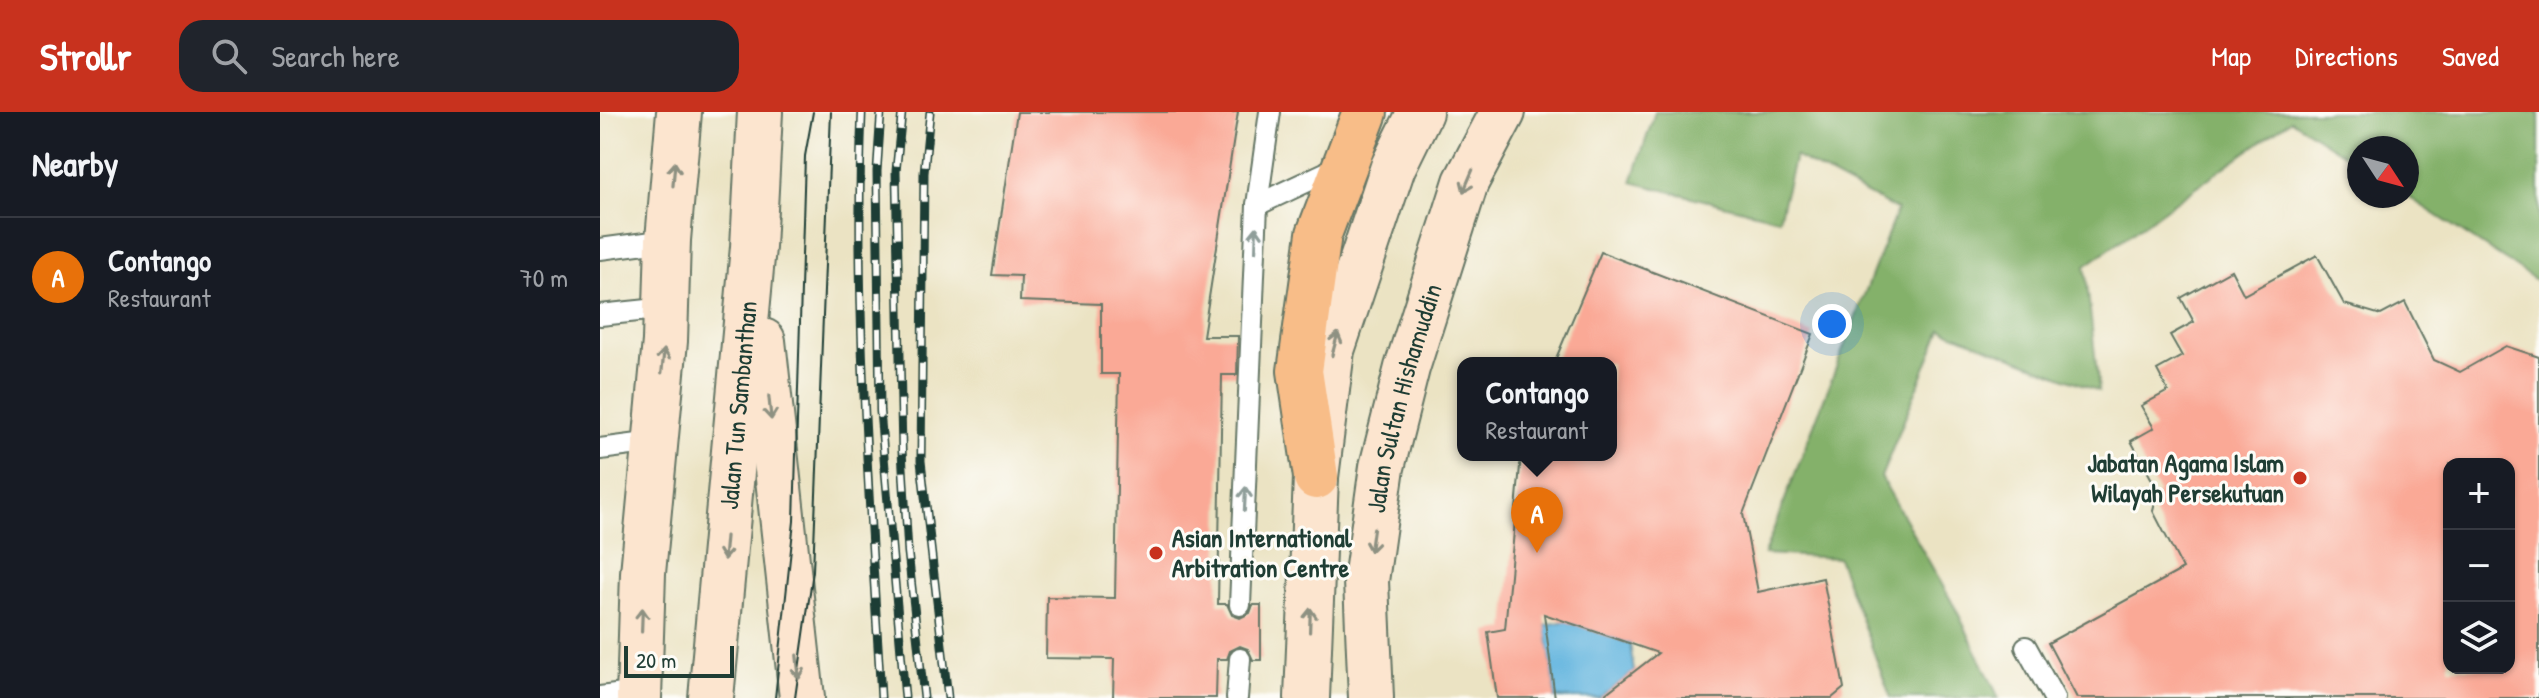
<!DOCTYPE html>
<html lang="en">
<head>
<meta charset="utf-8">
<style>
	body { margin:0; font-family:"Patrick Hand",sans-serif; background:#20242c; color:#f1f3f6 }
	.controls { position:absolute; right:24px; bottom:24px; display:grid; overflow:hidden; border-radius:16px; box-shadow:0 2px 6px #0004 }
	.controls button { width:72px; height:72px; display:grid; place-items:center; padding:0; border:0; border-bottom:2px solid #363941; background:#171b24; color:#f1f3f6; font:40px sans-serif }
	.compass { position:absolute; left:1747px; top:24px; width:72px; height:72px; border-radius:50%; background:#171b24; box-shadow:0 2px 6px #0004; rotate:126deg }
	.scale { position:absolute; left:24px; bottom:20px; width:110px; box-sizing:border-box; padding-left:8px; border:4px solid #1f3d34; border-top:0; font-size:22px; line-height:28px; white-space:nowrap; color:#1f3d34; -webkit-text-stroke:6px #fdfcf7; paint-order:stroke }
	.you { position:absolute; left:1232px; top:212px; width:28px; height:28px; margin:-20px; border:6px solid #fff; border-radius:50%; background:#1a73e8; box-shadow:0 0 0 12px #1a73e833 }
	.badge { display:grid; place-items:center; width:52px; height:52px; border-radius:50%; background:#c8321e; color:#fff; font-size:26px; font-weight:700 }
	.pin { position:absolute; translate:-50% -66px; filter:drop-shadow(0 2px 4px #0008) }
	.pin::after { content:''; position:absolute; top:42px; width:28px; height:24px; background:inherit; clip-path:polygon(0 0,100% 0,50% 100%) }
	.popup { position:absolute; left:857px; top:245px; width:160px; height:104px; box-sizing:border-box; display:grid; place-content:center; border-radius:16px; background:#171b24; filter:drop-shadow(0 2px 6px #0005); font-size:26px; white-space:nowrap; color:#9ea1a6 }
	.popup b { font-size:30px; color:#f1f3f6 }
	.popup::after { content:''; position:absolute; left:50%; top:100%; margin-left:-16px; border:16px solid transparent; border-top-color:#171b24 }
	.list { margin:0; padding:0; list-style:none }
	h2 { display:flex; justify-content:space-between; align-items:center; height:104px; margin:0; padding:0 32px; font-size:34px }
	h2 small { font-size:26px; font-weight:400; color:#9ea1a6 }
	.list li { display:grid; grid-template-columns:52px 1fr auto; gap:24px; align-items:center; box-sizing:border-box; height:120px; padding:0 32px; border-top:2px solid #363941 }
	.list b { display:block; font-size:30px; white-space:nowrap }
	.list p { margin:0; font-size:26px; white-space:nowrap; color:#9ea1a6 }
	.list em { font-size:26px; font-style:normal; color:#9ea1a6 }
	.icon { flex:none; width:44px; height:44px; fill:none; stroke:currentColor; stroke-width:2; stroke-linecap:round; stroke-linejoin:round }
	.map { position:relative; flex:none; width:1939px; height:586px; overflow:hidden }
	header { display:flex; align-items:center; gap:48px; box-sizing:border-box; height:112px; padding:0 40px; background:#c8321e; color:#fff }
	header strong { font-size:38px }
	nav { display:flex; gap:44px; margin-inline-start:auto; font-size:28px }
	.search { width:560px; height:72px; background:#20242c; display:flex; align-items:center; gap:20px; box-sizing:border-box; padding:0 28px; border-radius:24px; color:#9ea1a6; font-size:30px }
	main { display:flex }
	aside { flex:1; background:#171b24 }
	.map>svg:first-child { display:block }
	.forest { fill:#84b16a; stroke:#52774f; stroke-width:2 }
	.water { fill:#64b5df; stroke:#42798a; stroke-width:2 }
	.building { fill:#faa996; fill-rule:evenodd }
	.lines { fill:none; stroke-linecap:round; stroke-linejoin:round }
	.service-casing { stroke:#676; stroke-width:24 }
	.secondary-casing { stroke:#676; stroke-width:48 }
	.primary-casing { stroke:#676; stroke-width:48 }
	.service { stroke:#fff; stroke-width:20 }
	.secondary { stroke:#fce5cf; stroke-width:44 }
	.primary { stroke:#f8bd88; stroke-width:44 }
	.tram { stroke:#1f3d34; stroke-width:2 }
	.rail-casing { stroke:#1f3d34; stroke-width:9 }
	.rail { stroke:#fdfcf7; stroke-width:6; stroke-dasharray:18; stroke-linecap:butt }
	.oneway { stroke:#8e9182 }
	.oneway2 { stroke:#8f9e9a }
	.poi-dot { fill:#c8321e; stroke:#fdfcf7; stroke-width:3 }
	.labels { text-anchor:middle; stroke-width:6; stroke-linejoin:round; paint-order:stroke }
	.street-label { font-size:26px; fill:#1f3d34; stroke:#fdfcf7 }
	.poi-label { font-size:26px; font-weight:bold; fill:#1f3d34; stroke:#fdfcf7; text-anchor:end }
</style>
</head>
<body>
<header>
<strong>Strollr</strong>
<div class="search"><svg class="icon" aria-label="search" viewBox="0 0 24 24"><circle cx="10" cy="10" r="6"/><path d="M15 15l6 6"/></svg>Search here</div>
<nav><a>Map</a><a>Directions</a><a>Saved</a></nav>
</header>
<main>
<aside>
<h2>Nearby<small></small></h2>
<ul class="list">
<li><span class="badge" style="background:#e8710a">A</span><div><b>Contango</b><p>Restaurant</p></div><em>70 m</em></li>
</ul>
</aside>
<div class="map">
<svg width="1939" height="586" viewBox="0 0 1939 586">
	<rect width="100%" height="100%" fill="#fdfcf7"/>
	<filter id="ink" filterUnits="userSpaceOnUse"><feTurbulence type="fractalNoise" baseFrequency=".0125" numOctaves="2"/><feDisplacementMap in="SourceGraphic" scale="16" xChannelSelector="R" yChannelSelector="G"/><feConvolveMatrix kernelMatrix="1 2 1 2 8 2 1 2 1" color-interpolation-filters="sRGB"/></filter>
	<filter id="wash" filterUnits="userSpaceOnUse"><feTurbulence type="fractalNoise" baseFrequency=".006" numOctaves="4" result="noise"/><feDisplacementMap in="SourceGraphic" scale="32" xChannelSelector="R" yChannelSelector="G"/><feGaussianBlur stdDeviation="1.8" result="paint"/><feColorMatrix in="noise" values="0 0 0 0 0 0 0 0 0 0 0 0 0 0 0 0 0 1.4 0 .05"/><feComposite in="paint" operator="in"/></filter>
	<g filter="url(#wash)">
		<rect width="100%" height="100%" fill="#ebe3c3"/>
		<!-- forest -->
		<path class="forest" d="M 1055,0 L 1939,0 L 1939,170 L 1807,84 L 1807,36 L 1759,36 L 1759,52 L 1691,8 L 1485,154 L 1499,279 L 1341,217 L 1281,365 L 1357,499 L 1399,586 L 1291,586 L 1238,446 L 1164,442 L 1297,98 L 1195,44 L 1179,107 L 1032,70 Z"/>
		<!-- water -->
		<path class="water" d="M 966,509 L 1030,531 L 1034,560 L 1000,586 L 955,586 L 945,513 Z"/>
		<g id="blocks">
			<!-- building -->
			<g class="building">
				<path d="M 417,0 L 638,0 L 603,224 L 638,224 L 637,263 L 622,263 L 618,492 L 627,492 L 632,503 L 640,506 L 650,501 L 653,493 L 661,493 L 661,548 L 653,548 L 648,537 L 640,534 L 630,539 L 627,547 L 617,547 L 616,586 L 513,586 L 514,547 L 446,546 L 447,485 L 515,486 L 519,262 L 501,262 L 501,192 L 420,189 L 421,164 L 392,163 Z"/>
				<path d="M 1001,140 L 1213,222 L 1143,402 L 1158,480 L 1223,466 L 1244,576 L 1232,586 L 1000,586 L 1058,541 L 944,502 L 955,586 L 897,586 L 888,520 L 905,517 L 921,343 L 1011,343 L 1011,251 L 954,251 Z"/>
				<path d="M 1717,143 L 1744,192 L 1781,203 L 1805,190 L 1834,248 L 1860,260 L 1906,234 L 1939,245 L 1939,586 L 1477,586 L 1448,531 L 1583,457 L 1553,399 L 1558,379 L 1531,329 L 1554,316 L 1541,294 L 1568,279 L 1557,258 L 1582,244 L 1570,223 L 1594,210 L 1581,186 L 1631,158 L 1644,183 ZM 1849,352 L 1909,352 L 1909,556 L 1849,556 Z"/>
			</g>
		</g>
	</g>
	<g filter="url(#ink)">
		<use href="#blocks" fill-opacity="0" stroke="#676" stroke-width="2"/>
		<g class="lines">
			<!-- service casing -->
			<g class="service-casing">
				<g id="service">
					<path d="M 657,93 L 740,54"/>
					<path d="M 0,137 L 68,128"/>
					<path d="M 0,203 L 67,196"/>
					<path d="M 0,337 L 54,330"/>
					<path d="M 640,493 L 657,93 L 670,0"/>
					<path d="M 1426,535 L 1454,586"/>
					<path d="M 0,585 L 39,580"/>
					<path d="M 637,586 L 640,547"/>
				</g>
			</g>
			<!-- secondary casing -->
			<g class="secondary-casing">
				<g id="secondary">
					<path d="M 163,229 L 202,586"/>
					<path d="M 39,586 L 43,461 L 65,229 L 68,128 L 79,0"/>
					<path id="s1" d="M 111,586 L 153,135 L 160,0"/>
					<path d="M 707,586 L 716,365 L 732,238 L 793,55 L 820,0"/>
					<path id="s2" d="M 771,586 L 766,469 L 782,355 L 807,256 L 866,70 L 903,0"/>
				</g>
			</g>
			<!-- primary casing -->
			<g class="primary-casing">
				<path id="primary" d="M 716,365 L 700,259 L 719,122 L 765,0"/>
			</g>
			<!-- service -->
			<use href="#service" class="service"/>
			<!-- secondary -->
			<use href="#secondary" class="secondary"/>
			<!-- primary -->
			<use href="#primary" class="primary"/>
			<!-- tram -->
			<g class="tram">
				<path d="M 175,586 L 194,409 L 205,44 L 213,0"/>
				<path d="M 195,586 L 213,459 L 231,0"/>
			</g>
			<!-- rail casing -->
			<g class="rail-casing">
				<g id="rail">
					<path d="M 262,0 C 254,196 270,391 281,586"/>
					<path d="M 281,0 L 277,59 L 280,299 L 305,586"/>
					<path d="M 302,0 L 296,59 L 302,339 L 308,440 L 324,586"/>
					<path d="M 330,0 L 324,61 L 321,349 L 348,586"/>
				</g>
			</g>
			<!-- rail -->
			<use href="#rail" class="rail"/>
		</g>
		<!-- one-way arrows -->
		<defs><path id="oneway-shaft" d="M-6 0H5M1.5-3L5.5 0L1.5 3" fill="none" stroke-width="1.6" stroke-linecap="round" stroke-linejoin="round" transform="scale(2)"/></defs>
		<g class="oneway">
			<use href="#oneway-shaft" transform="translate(74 62) rotate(-85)"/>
			<use href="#oneway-shaft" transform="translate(868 69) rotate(113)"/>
			<use href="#oneway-shaft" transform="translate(735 232) rotate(-75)"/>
			<use href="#oneway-shaft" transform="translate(63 249) rotate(-84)"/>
			<use href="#oneway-shaft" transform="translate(170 296) rotate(84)"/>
			<use href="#oneway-shaft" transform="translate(772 428) rotate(98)"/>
			<use href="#oneway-shaft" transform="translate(125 436) rotate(95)"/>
			<use href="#oneway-shaft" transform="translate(42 508) rotate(-88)"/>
			<use href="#oneway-shaft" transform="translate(710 508) rotate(-88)"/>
			<use href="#oneway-shaft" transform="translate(198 555) rotate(84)"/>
		</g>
		<g class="oneway2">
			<use href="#oneway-shaft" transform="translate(656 127) rotate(-88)"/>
			<use href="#oneway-shaft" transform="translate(645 387) rotate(-87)"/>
		</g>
	</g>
	<!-- markers -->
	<g class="poi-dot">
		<circle cx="1700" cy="366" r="8"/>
		<circle cx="556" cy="441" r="8"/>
	</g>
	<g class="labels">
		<!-- street labels -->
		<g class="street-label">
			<text dy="9" stroke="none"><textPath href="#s2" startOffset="304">Jalan Sultan Hishamuddin</textPath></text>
			<text dy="9" stroke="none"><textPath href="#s1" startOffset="294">Jalan Tun Sambanthan</textPath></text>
		</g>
		<!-- poi labels -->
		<g class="poi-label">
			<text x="1684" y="360">Jabatan Agama Islam<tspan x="1684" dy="30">Wilayah Persekutuan</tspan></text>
			<text x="572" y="435" text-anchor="start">Asian International<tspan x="572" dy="30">Arbitration Centre</tspan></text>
		</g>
	</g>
</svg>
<div class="controls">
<button>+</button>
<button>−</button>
<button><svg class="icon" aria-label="layers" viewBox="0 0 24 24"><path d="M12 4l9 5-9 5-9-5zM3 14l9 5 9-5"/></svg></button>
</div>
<svg class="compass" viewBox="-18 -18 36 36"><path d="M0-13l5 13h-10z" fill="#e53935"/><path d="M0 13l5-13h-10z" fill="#9ea1a6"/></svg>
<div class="scale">20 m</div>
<div class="you"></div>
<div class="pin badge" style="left:937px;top:441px;background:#e8710a">A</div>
<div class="popup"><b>Contango</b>Restaurant</div>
</div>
</main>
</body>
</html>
